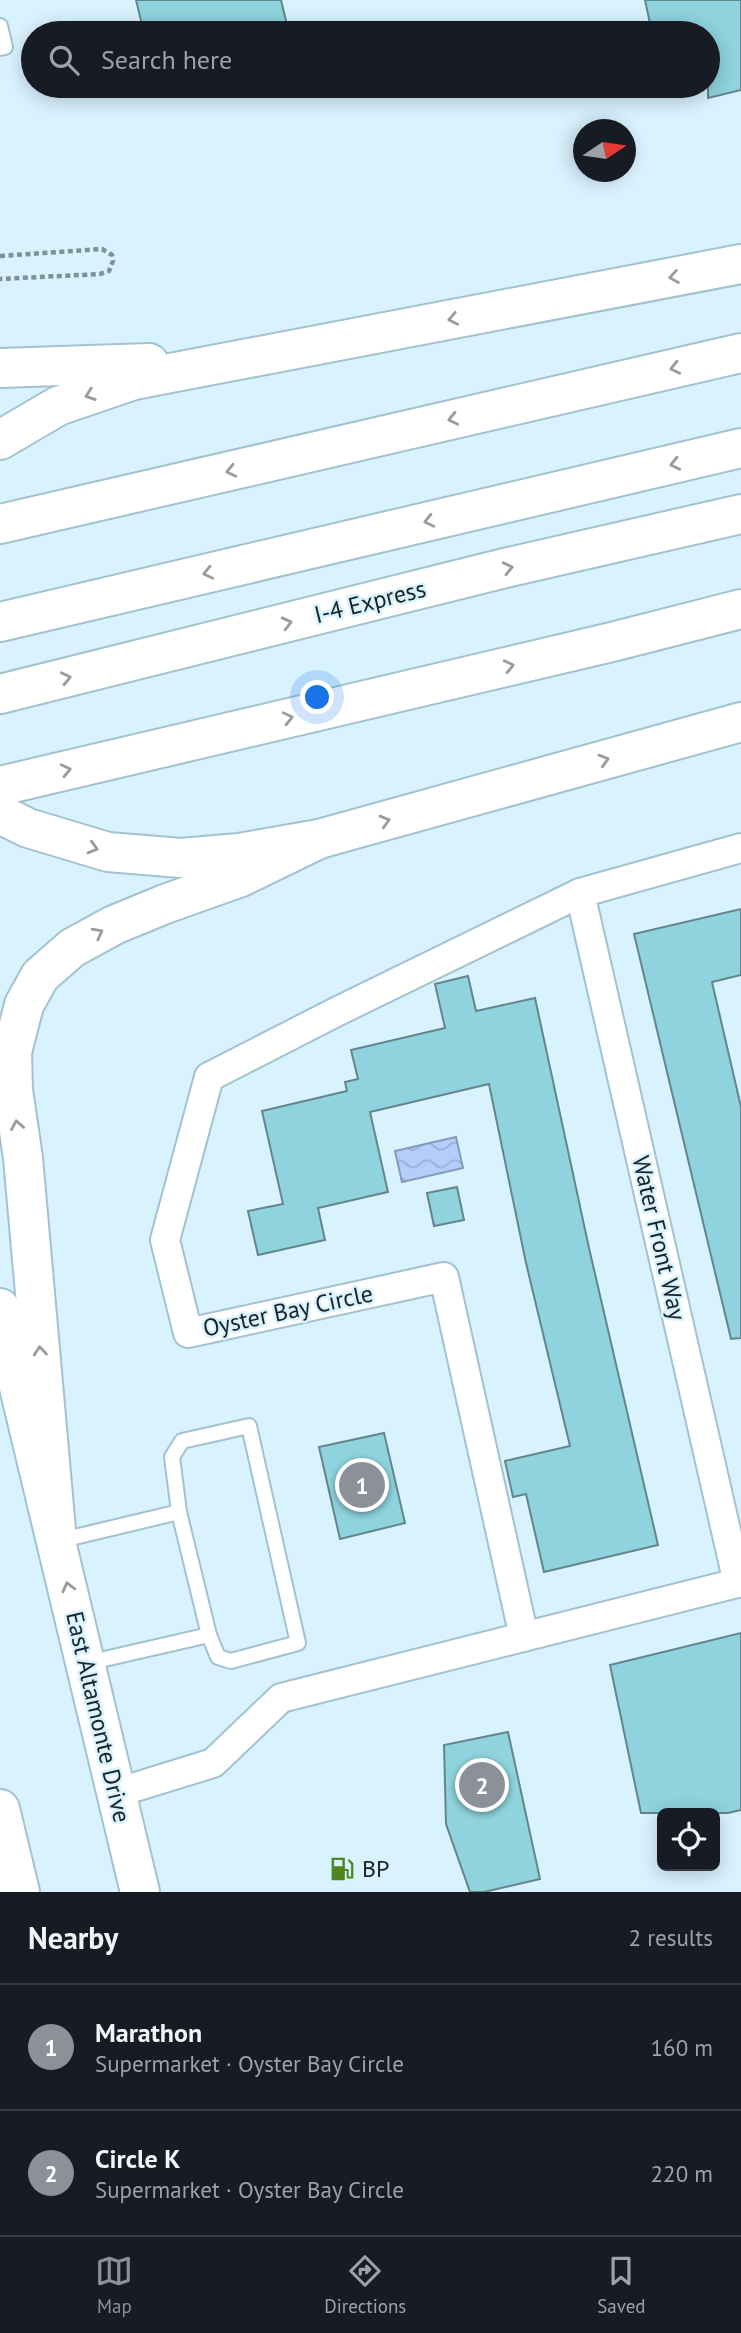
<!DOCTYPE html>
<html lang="en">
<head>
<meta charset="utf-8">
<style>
	body { margin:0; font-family:"PT Sans",sans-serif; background:#242831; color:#f1f3f6 }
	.controls { position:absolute; right:21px; bottom:21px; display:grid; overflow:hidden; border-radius:10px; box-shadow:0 4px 18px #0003 }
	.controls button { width:63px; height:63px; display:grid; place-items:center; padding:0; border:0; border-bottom:2px solid #363941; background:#171b24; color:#f1f3f6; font:35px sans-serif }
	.compass { position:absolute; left:573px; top:119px; width:63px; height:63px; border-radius:50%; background:#171b24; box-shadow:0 4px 18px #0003; rotate:77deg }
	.you { position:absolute; left:318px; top:698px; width:24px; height:24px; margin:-18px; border:5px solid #fff; border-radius:50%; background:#1a73e8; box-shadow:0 0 0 10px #1a73e833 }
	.badge { display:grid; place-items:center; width:46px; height:46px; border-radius:50%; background:#8c9099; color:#fff; font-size:23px; font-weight:700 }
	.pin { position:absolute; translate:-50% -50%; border:4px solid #fff; box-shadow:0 2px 7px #0006 }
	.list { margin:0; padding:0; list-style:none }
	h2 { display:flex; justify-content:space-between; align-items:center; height:91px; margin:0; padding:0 28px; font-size:30px }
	h2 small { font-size:23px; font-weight:400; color:#9ea1a6 }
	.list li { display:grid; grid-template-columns:46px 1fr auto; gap:21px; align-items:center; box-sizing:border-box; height:126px; padding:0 28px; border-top:2px solid #363941 }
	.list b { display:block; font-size:26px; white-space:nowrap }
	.list p { margin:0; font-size:23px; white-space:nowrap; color:#9ea1a6 }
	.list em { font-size:23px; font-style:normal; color:#9ea1a6 }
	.icon { flex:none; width:38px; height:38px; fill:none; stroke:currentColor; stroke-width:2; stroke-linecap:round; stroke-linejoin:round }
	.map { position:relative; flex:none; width:741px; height:1892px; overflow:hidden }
	.search { position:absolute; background:#171b24; box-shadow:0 4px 18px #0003; left:21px; right:21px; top:21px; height:77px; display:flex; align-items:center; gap:18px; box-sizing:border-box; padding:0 24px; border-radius:38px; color:#9ea1a6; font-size:26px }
	.sheet { height:343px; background:#171b24 }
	nav { display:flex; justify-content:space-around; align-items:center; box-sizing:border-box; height:98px; border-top:2px solid #363941; background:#171b24; font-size:19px; color:#9ea1a6 }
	nav a { display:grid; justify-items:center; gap:4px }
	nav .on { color:#8c9099 }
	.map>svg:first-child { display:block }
	.water { fill:url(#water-waves); stroke:#869abc; stroke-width:2 }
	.building { fill:#8ed3dd; stroke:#63868b; stroke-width:2 }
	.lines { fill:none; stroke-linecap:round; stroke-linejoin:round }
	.service-casing { stroke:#a2c2d0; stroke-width:18 }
	.minor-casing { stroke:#a2c2d0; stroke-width:32 }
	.primary-casing { stroke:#a2c2d0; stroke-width:42 }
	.motorway-casing { stroke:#a2c2d0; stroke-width:42 }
	.path { stroke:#7d9199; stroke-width:4.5; stroke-dasharray:5 3.5; stroke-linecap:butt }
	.service { stroke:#fff; stroke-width:14 }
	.minor { stroke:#fff; stroke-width:28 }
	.primary { stroke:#fff; stroke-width:38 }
	.motorway { stroke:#fff; stroke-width:38 }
	.oneway { stroke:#979c9e }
	.labels { text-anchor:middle; stroke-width:5; stroke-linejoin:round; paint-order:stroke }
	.street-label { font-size:24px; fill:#172328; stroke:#d8f2fe }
	.poi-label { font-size:24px; fill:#172328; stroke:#d8f2fe; text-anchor:start }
</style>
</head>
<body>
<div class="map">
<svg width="741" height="1892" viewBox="0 0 741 1892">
	<defs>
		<pattern id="water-waves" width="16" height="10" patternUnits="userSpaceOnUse" patternTransform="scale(1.75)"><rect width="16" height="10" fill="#b5cdfb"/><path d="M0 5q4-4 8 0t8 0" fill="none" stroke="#9bb0d7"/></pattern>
	</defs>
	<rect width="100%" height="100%" fill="#d8f2fe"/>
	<!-- water -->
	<path class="water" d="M 456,1137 L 463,1168 L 402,1182 L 395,1151 Z"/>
	<!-- building -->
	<g class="building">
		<path d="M 136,0 L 281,0 L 289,33 L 144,33 Z"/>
		<path d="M 645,0 L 741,0 L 741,90 L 708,98 L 708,33 L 652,33 Z"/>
		<path d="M 741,909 L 741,975 L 712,982 L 741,1107 L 741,1338 L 731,1339 L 634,934 Z"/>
		<path d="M 468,976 L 476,1011 L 535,998 L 589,1248 L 658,1545 L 544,1572 L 526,1494 L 513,1497 L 505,1461 L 570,1446 L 526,1263 L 489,1084 L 370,1112 L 388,1192 L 318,1208 L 325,1240 L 258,1255 L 248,1211 L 283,1204 L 262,1111 L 347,1091 L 345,1082 L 358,1079 L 351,1050 L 445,1028 L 435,984 Z"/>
		<path d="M 457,1187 L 464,1220 L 434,1226 L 427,1193 Z"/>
		<path d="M 384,1433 L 405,1523 L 340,1539 L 319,1447 Z"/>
		<path d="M 741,1633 L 741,1810 L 728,1813 L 641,1813 L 610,1665 Z"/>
		<path d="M 508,1732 L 540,1879 L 484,1892 L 470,1892 L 446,1824 L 444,1745 Z"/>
	</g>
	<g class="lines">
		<!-- service casing -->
		<g class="service-casing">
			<g id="service">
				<path d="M 0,26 L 5,47 L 0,48"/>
				<path d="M 179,1512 L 172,1457 L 182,1441 L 249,1426 L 298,1643 L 231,1661 L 218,1657 L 209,1635"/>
				<path d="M 58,1541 L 179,1512 L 209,1635 L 87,1663"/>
			</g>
		</g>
		<!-- minor casing -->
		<g class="minor-casing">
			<g id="minor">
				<path d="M 580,893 L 738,1583"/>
				<path d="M 524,1637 L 444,1277 L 188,1333 L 165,1240 L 209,1077 L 336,1012 L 580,893 L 741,848"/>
				<path d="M 116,1793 L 213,1763 L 281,1698 L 741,1582"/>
			</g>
		</g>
		<!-- primary casing -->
		<g class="primary-casing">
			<g id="primary">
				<path d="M 0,1308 L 140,1892"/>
				<path d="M 0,1809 L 20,1892"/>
			</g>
		</g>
		<!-- motorway casing -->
		<g class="motorway-casing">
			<g id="motorway">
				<path d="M 0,368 L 149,363"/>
				<path d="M 0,440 L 58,406 L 134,380 L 741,264"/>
				<path d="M 0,524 L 741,353"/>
				<path d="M 0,622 L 741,448"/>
				<path d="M 0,694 L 505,568 L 741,514"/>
				<path d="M 0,786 L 612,642 L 741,609"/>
				<path d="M 0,814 L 28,828 L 108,852 L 181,858 L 239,853 L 319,839 L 741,722"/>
				<path d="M 57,1541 L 23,1158 L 13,1090 L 12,1052 L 24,1005 L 40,976 L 72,948 L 114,925 L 165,904 L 241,877 L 319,839"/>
			</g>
		</g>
		<!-- path -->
		<path class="path" d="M 0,256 L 102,249 L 112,255 L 113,261 L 109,271 L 100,274 L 0,279"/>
		<!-- service -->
		<use href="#service" class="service"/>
		<!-- minor -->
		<use href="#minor" class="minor"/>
		<!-- primary -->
		<use href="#primary" class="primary"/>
		<!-- motorway -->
		<use href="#motorway" class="motorway"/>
	</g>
	<!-- one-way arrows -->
	<defs><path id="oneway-chevron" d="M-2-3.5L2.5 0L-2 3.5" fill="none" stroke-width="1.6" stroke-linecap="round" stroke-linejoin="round" transform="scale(1.75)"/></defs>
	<g class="oneway">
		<use href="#oneway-chevron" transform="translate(674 277) rotate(170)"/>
		<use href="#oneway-chevron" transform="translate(453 319) rotate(169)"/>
		<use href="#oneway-chevron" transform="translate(675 368) rotate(167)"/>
		<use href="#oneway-chevron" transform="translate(90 395) rotate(161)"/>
		<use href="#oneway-chevron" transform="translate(453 419) rotate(167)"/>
		<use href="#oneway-chevron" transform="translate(675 464) rotate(167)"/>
		<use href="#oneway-chevron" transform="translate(231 471) rotate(167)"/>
		<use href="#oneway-chevron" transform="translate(429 521) rotate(167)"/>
		<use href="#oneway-chevron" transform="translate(508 568) rotate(-13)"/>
		<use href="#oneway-chevron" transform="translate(208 573) rotate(167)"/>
		<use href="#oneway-chevron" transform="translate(287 623) rotate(-14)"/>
		<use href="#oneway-chevron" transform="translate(509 666) rotate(-13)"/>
		<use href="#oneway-chevron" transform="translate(66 678) rotate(-13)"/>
		<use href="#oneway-chevron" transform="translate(288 718) rotate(-13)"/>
		<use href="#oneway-chevron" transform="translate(604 760) rotate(-16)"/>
		<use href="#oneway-chevron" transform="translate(66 770) rotate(-13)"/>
		<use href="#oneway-chevron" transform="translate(385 821) rotate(-16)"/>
		<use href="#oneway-chevron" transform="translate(93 848) rotate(17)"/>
		<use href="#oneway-chevron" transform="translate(98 933) rotate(-28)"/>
		<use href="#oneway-chevron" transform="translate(17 1125) rotate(-100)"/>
		<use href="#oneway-chevron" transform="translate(40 1351) rotate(-95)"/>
		<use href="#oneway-chevron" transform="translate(68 1587) rotate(-104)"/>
	</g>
	<!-- icons -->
	<defs>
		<g id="fuel-bare" transform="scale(1.89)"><path d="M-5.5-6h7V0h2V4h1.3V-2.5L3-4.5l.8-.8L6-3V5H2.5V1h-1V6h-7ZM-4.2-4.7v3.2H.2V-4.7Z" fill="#4f851e" stroke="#d8f2fe" stroke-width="2.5" paint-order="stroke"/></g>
	</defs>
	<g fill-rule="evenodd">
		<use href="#fuel-bare" x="342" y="1869"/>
	</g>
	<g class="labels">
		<!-- street labels -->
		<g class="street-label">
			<text transform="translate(370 602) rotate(-14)" y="8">I-4 Express</text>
			<text transform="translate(659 1238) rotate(77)" y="8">Water Front Way</text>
			<text transform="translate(288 1311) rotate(-12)" y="8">Oyster Bay Circle</text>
			<text transform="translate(98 1717) rotate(77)" y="8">East Altamonte Drive</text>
		</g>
		<!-- poi labels -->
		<g class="poi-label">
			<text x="362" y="1877">BP</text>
		</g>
	</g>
</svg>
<div class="controls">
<button><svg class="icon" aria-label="locate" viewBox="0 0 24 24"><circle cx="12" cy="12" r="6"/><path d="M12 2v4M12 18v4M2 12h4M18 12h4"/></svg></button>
</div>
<svg class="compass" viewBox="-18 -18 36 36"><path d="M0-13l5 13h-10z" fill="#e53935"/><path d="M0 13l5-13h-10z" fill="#9ea1a6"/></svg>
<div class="you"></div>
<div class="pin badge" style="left:362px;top:1485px">1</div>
<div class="pin badge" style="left:482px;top:1785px">2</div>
<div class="search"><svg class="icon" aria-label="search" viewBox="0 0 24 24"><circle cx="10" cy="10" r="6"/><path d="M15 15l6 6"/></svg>Search here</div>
</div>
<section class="sheet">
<h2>Nearby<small>2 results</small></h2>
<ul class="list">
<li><span class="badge">1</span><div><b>Marathon</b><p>Supermarket · Oyster Bay Circle</p></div><em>160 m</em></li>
<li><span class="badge">2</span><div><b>Circle K</b><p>Supermarket · Oyster Bay Circle</p></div><em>220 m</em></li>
</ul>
</section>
<nav>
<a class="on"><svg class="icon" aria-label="map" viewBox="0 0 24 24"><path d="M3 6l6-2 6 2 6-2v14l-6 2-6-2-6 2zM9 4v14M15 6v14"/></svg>Map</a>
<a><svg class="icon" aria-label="directions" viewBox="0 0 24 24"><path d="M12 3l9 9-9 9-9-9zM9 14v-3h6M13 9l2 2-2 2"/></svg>Directions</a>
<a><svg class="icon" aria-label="saved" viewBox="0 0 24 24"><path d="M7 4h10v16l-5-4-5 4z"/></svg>Saved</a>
</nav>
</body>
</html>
